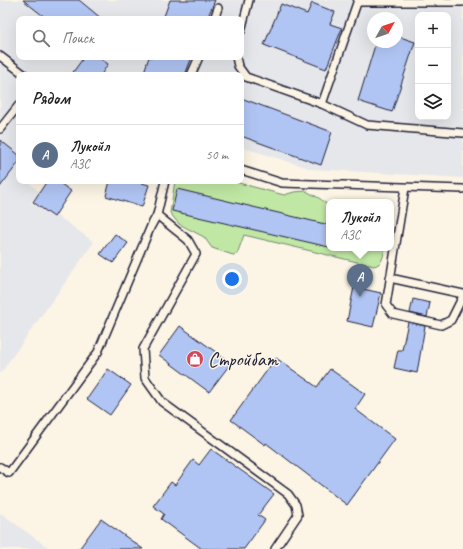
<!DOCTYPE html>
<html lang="ru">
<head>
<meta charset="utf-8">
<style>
	body { margin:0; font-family:Caveat,sans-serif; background:#f6f6f6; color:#222 }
	.controls { position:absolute; right:12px; top:12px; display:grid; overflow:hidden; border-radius:8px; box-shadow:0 4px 16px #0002 }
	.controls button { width:36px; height:36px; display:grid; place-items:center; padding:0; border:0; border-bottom:1px solid #e0e0e0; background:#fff; color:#222; font:20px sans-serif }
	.compass { position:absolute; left:367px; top:12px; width:36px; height:36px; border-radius:50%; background:#fff; box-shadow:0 4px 16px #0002; rotate:50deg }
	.you { position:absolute; left:232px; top:279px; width:14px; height:14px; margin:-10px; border:3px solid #fff; border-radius:50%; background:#1a73e8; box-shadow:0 0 0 6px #1a73e833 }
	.badge { display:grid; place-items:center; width:26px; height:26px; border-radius:50%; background:#d1495b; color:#fff; font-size:13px; font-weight:700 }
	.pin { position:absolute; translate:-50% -33px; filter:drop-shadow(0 1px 2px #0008) }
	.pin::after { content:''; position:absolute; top:21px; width:14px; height:12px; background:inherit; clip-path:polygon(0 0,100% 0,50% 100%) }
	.popup { position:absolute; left:326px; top:199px; width:68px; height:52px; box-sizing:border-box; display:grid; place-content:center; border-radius:8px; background:#fff; filter:drop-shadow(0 1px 3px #0005); font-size:13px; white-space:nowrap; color:#767676 }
	.popup b { font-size:15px; color:#222 }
	.popup::after { content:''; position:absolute; left:50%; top:100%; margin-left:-8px; border:8px solid transparent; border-top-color:#fff }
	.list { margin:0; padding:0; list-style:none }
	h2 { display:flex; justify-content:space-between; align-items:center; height:52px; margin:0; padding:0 16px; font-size:17px }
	h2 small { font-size:13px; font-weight:400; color:#767676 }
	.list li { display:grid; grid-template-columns:26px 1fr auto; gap:12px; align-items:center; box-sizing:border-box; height:60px; padding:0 16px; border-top:1px solid #e0e0e0 }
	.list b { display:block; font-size:15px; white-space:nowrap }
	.list p { margin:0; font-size:13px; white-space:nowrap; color:#767676 }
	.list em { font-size:13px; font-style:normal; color:#767676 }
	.icon { flex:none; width:22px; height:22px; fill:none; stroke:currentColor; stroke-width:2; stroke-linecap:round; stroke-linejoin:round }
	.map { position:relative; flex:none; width:463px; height:549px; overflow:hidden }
	.search { position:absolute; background:#fff; box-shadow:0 4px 16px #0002; left:16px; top:16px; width:228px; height:44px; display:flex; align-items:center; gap:10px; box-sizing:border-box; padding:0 14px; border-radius:8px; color:#767676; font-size:15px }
	.panel { position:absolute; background:#fff; box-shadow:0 4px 16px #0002; left:16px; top:72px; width:228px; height:112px; border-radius:8px }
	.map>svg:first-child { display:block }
	.built { fill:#e6e7ea; fill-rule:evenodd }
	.green { fill:#c0e8a4; stroke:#718570 }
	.building { fill:#b1c5f4; stroke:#22223b }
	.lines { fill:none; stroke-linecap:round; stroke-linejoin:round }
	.service-casing { stroke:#22223b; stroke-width:10 }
	.service { stroke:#fcf5e5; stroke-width:7 }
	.labels { text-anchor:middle; stroke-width:3; stroke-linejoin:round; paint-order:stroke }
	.poi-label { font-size:20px; fill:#22223b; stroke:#fcf5e5; text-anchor:start }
</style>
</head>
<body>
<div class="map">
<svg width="463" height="549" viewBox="0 0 463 549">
	<rect width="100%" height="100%" fill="#fcf5e5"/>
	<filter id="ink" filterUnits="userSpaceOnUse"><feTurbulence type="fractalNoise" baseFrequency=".025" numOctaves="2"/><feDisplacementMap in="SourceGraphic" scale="8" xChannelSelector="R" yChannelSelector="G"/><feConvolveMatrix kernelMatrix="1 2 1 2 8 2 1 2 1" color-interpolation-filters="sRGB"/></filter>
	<g filter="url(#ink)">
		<!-- built -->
		<g class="built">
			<path d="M 0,0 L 463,0 L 463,178 L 312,169 L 241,147 L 241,75 L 19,75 L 19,181 L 28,181 L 39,192 L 31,203 L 58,216 L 94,242 L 0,374 ZM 418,15 L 448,15 L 448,117 L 418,117 ZM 373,18 L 397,18 L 397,42 L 373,42 ZM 19,19 L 241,19 L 241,57 L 19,57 Z"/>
			<path d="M 0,513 L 2,514 L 50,549 L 0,549 Z"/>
		</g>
		<!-- green -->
		<path class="green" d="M 175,181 L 231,181 L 284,195 L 294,192 L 306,191 L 319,198 L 329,206 L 329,248 L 385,248 C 383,256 383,264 374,266 L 244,235 L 237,254 L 233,255 L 212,248 L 204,237 L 179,224 L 170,213 Z"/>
		<!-- building -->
		<g class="building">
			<path d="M 23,0 L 79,0 L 102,19 L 47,19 Z"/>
			<path d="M 170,0 L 215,0 L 207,19 L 163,19 Z"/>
			<path d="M 312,3 L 335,12 L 330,24 L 342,28 L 326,69 L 264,45 L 281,4 L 307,14 Z"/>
			<path d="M 397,36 L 415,42 L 392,112 L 358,101 L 376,42 L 397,42 Z"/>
			<path d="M 84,57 L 98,57 L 108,64 L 101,75 L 71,75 Z"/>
			<path d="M 149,57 L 192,57 L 185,75 L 143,75 Z"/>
			<path d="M 241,98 L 332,132 L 321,165 L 241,136 Z"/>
			<path d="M 0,140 L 19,155 L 19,162 L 0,187 Z"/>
			<path d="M 47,181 L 57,181 L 71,191 L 54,217 L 33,202 Z"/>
			<path d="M 110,181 L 135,181 L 149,185 L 142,207 L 106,196 Z"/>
			<path d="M 177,189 L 329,225 L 329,247 L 172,211 Z"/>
			<path d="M 115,234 L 128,243 L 113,263 L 100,254 Z"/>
			<path d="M 354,287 L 381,293 L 373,327 L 347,321 Z"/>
			<path d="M 413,299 L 430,303 L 427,317 L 410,313 Z"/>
			<path d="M 408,322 L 425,326 L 417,373 L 394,368 L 398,350 L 402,350 Z"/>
			<path d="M 180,326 L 231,363 L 209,392 L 159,355 Z"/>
			<path d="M 276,358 L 317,387 L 330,369 L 365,394 L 355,409 L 395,439 L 347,505 L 266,443 L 265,445 L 231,420 Z"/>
			<path d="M 108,369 L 131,385 L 110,415 L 87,399 Z"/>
			<path d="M 211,449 L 274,494 L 258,515 L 265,520 L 244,549 L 202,549 L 161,519 L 164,514 L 153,506 L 171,482 L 175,485 L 193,460 L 199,465 Z"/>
			<path d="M 101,519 L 143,549 L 79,549 Z"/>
		</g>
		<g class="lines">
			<!-- service casing -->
			<g class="service-casing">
				<g id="service">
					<path d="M 358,2 L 463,2"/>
					<path d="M 214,19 L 218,8"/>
					<path d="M 241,31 L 249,0"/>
					<path d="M 0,56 L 25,75"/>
					<path d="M 236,57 L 238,66 L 246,77 L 322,104 L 367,125 L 463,133"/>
					<path d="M 191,75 L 199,57"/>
					<path d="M 322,104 L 358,0"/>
					<path d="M 0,129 L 19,105"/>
					<path d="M 241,170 L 282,183 L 463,189"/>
					<path d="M 165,181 L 157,215 L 188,240 L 196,254 L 143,349 L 145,378 L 162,402 L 288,494 L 296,505 L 298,515 L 275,549"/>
					<path d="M 405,188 L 386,305 L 393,314 L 441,325 L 451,320 L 463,296"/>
					<path d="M 390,278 L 463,294"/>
					<path d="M 0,467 L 9,473 L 98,352 L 151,226 L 157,215"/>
				</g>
			</g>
			<!-- service -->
			<use href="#service" class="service"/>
		</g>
	</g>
	<!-- icons -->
	<defs>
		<g id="shop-disc" transform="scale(0.9)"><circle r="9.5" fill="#d1495b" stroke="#fcf5e5"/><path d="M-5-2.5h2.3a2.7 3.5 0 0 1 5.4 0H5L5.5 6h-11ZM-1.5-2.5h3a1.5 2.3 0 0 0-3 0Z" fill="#fff"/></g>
	</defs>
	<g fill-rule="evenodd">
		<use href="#shop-disc" x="195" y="359"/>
	</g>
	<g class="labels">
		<!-- poi labels -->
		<g class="poi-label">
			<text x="208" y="366">Стройбат</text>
		</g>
	</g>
</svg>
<div class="controls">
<button>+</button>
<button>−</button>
<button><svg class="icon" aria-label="layers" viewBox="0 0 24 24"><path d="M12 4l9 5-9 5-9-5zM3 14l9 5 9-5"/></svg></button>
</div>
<svg class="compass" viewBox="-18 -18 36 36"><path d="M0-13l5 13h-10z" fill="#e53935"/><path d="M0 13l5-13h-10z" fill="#767676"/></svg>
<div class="you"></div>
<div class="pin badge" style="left:360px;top:297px;background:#5c6f8a">A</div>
<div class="popup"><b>Лукойл</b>АЗС</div>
<div class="search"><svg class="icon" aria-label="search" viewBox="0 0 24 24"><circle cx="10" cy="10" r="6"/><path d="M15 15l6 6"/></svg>Поиск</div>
<section class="panel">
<h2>Рядом<small></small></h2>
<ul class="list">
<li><span class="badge" style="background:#5c6f8a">A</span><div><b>Лукойл</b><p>АЗС</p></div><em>50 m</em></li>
</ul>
</section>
</div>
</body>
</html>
